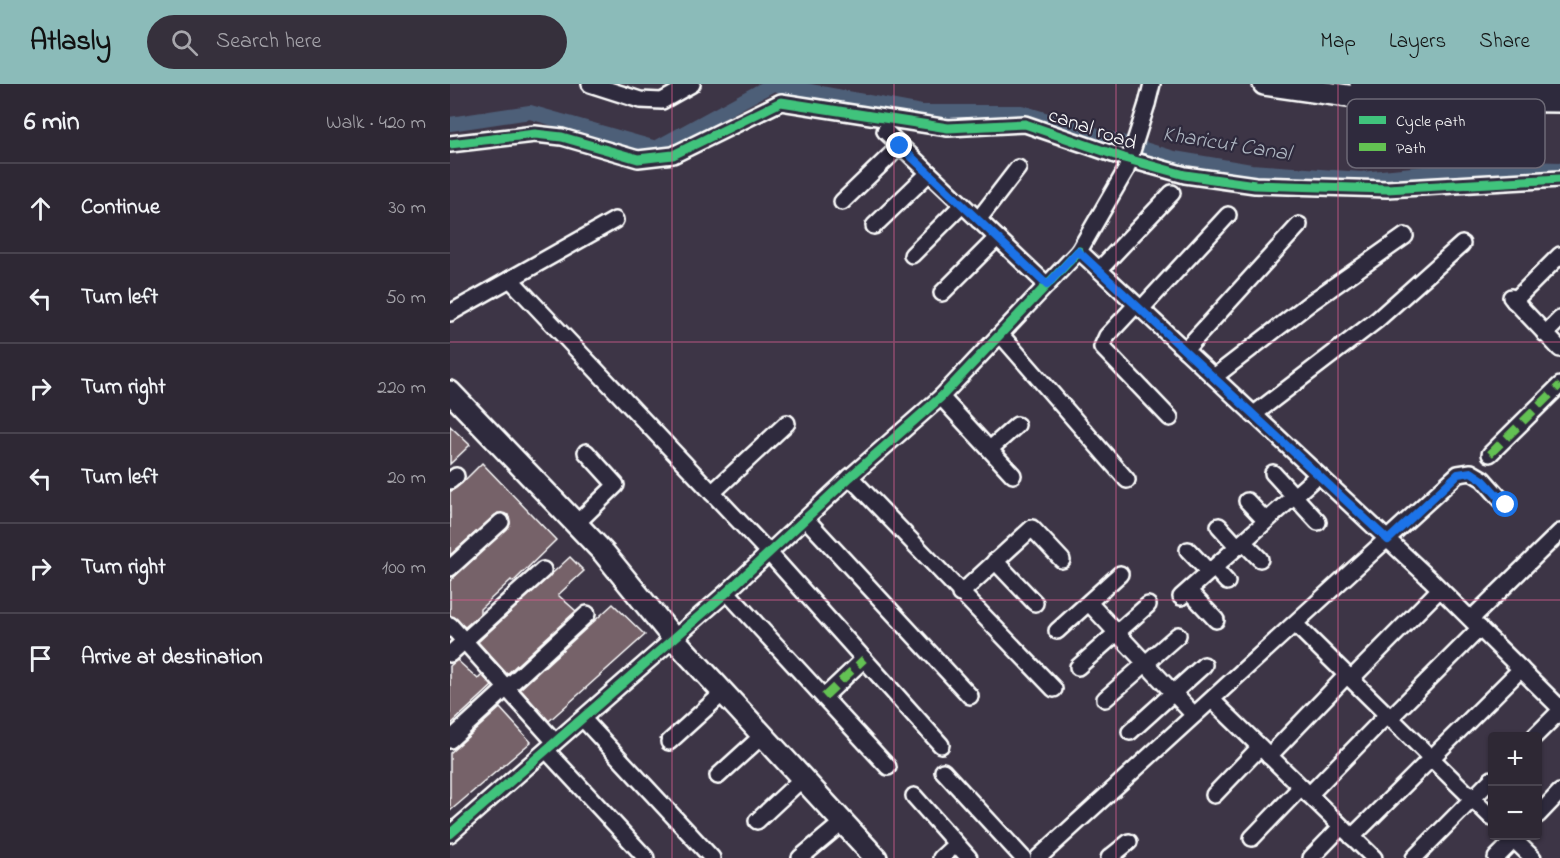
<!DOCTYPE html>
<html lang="en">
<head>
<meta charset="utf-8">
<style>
	body { margin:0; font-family:"Indie Flower",sans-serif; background:#36303c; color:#f1f3f6 }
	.controls { position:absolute; right:18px; bottom:18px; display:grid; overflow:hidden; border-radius:6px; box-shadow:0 2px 4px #0004 }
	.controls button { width:54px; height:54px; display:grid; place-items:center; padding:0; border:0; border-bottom:2px solid #49444f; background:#2e2834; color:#f1f3f6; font:30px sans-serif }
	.stop { position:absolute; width:18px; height:18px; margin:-14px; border:4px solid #1a73e8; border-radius:50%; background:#fff }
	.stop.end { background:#1a73e8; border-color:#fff; box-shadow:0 2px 6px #0008 }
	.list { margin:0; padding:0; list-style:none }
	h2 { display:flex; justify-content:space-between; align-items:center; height:78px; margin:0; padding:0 24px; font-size:26px }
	h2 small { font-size:20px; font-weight:400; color:#a7a6ac }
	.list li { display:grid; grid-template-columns:39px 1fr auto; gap:18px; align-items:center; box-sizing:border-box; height:90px; padding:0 24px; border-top:2px solid #49444f }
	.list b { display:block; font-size:22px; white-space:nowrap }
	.list em { font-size:20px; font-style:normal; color:#a7a6ac }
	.icon { flex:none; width:33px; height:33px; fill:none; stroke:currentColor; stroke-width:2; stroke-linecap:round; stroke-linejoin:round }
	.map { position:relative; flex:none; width:1110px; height:774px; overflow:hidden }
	header { display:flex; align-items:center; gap:36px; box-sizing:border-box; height:84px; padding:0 30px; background:#8bbbb9; color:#111 }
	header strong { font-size:28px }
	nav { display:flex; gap:33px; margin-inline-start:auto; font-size:21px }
	.search { width:420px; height:54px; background:#36303c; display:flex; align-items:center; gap:15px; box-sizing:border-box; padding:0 21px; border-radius:33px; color:#a7a6ac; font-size:22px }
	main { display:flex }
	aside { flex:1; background:#2e2834 }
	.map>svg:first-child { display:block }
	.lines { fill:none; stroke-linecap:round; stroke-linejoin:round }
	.canal { stroke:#4e5f78; stroke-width:14 }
	.building { fill:#766269; stroke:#fff; stroke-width:1.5 }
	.street-casing { stroke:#fff; stroke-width:20 }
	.secondary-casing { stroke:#fff; stroke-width:26 }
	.street { stroke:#2f2a3d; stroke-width:15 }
	.secondary { stroke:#2f2a3d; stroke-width:21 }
	.street-bridge-casing { stroke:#fff; stroke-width:20; stroke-linecap:butt }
	.street-bridge { stroke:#2f2a3d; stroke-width:15 }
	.quiet { stroke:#63c152; stroke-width:8; stroke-dasharray:15 8; stroke-linecap:butt }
	.cycleway-casing { stroke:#2f2a3d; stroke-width:13 }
	.cycleway { stroke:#40c37c; stroke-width:9 }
	.route { stroke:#1a73e8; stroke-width:8 }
	.grid { fill:none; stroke:#d45d8c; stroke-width:1.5; stroke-opacity:0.55 }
	.labels { text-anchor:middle; stroke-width:4.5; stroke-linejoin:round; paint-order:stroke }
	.street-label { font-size:21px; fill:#fff; stroke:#2f2a3d }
	.water-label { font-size:22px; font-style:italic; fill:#afb7c2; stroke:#2f2a3d }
	.key { fill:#2f2a3d; stroke:#6d6a77; stroke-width:1.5 }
	.key-label { font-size:16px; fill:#fff }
</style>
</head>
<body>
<header>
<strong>Atlasly</strong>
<div class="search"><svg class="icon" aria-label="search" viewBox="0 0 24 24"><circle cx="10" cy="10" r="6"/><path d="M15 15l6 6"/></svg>Search here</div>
<nav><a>Map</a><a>Layers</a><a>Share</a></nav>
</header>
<main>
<aside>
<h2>6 min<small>Walk · 420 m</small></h2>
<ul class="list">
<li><svg class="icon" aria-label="ahead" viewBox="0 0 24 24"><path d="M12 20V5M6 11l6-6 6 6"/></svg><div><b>Continue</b></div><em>30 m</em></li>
<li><svg class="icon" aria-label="left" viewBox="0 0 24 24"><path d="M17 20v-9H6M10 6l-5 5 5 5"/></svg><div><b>Turn left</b></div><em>50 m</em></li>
<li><svg class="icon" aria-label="right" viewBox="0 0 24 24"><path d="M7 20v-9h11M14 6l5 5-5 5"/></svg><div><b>Turn right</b></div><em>220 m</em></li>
<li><svg class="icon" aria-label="left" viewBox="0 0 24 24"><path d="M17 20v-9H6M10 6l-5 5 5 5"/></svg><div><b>Turn left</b></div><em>20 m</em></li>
<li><svg class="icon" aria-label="right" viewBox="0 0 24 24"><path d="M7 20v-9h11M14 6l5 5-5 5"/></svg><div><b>Turn right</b></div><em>100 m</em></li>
<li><svg class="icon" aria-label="arrive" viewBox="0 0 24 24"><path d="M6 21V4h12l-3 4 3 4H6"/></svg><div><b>Arrive at destination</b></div></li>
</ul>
</aside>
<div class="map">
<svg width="1110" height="774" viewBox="0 0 1110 774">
	<rect width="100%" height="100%" fill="#3d3546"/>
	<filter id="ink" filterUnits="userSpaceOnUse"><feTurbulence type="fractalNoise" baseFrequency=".0167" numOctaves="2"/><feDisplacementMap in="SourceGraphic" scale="12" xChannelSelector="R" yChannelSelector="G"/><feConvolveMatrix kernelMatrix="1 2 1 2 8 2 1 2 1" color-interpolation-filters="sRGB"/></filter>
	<g filter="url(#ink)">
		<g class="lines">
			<!-- canal -->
			<path class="canal" d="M 0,40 L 80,28 L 206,64 L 323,0 L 471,28 L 571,28 L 724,74 L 801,87 L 911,95 L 1036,83 L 1110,85"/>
		</g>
		<!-- building -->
		<g class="building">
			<path d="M 0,342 L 20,361 L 0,380 Z"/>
			<path d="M 32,379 L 106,456 L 63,498 L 61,496 L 30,525 L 30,530 L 15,543 L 0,531 L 0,497 L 60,440 L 58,431 L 48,429 L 0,471 L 0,408 L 12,399 Z"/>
			<path d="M 120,473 L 134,487 L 108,511 L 126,527 L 57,590 L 28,558 Z"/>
			<path d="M 163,520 L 195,551 L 99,637 L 70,605 Z"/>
			<path d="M 7,576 L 28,595 L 32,591 L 42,602 L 0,641 L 0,582 Z"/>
			<path d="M 50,624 L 81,658 L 0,727 L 0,669 Z"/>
		</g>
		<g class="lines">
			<!-- street casing -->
			<g class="street-casing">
				<g id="street">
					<path d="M 140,0 L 190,16 L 212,17 L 242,0"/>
					<path d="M 697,20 L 702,0"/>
					<path d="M 435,47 L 597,201"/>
					<path d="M 0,60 L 85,50 L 112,53 L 188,75 L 223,71 L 331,18 L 498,44 L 575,40 L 674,74 L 735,91 L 805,101 L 937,105 L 1110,95"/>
					<path d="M 676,86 L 629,167 L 980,495 L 1110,624"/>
					<path d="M 392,118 L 450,62"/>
					<path d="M 528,136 L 568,84"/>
					<path d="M 424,142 L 479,89"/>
					<path d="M 462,171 L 512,121"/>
					<path d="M 649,186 L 722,109"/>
					<path d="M 60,195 L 320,470 L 491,661"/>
					<path d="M 492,209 L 547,154"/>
					<path d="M 1061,213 L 1110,265"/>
					<path d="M 1064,217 L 1110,171"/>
					<path d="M 686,221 L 657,252 L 652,263 L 720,334"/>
					<path d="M 691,225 L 778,131"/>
					<path d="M 0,229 L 165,136"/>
					<path d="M 1095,250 L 1110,235"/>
					<path d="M 551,251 L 677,396"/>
					<path d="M 735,266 L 849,141"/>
					<path d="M 764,293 L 860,219 L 955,152"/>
					<path d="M 491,313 L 563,391"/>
					<path d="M 803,331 L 927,236 L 1012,160"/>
					<path d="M 540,365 L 567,341"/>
					<path d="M 1040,370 L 1110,301"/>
					<path d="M 823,389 L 868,438"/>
					<path d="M 400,393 L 604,605"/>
					<path d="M 0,397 L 6,392"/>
					<path d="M 262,409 L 337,339"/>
					<path d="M 797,417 L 816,437"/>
					<path d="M 356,435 L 520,612"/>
					<path d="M 126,440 L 166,401 L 136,368"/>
					<path d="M 769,442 L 788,463"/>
					<path d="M 793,458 L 810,475"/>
					<path d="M 738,466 L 759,488"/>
					<path d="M 545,477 L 585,519"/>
					<path d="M 0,484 L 51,438"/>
					<path d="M 764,484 L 777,498"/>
					<path d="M 739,507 L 766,536"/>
					<path d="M 277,508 L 438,683"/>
					<path d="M 510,510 L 582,444 L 612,476"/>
					<path d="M 731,513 L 868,391"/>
					<path d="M 639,519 L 744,631"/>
					<path d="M 1021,535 L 1110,448"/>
					<path d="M 845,540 L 1042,734"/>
					<path d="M 0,541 L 105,658"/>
					<path d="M 607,547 L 670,490"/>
					<path d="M 0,570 L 93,486"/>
					<path d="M 628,583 L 698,521"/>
					<path d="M 901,595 L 990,505"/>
					<path d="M 374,613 L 414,575"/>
					<path d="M 655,615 L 728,551"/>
					<path d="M 762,616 L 924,774"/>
					<path d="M 940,634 L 1030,544"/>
					<path d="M 134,636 L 262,774"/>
					<path d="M 680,648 L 754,581"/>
					<path d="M 1085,652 L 1110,627"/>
					<path d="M 0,656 L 137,530"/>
					<path d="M 219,658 L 274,608"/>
					<path d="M 97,667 L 196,774"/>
					<path d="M 819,672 L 897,591"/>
					<path d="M 493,687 L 573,774"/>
					<path d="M 268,692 L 313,651"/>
					<path d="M 764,711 L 810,663"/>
					<path d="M 859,711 L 937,631"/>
					<path d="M 464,712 L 519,774"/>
					<path d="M 1088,731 L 1110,708"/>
					<path d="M 307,737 L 353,694"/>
					<path d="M 0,750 L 277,508 L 400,393 L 491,313 L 629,167"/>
					<path d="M 1060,752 L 1083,774"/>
					<path d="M 902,753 L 1071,585"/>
					<path d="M 802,754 L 851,703"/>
					<path d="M 350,774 L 393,738"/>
					<path d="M 491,774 L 506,760"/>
					<path d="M 588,774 L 1008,390 L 1021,388 L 1033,395 L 1056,421"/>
					<path d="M 659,774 L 679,758"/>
					<path d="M 861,774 L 891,743"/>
					<path d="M 964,774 L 1042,695"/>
					<path d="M 1046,774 L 1068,752"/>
				</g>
			</g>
			<!-- secondary casing -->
			<g class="secondary-casing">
				<g id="secondary">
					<path d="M 814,0 L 953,20 L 972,21 L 1013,16 L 1110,17"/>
					<path d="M 911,0 L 960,6 L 1039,1 L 1110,2"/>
					<path d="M 0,308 L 154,469 L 224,555 L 426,774"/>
				</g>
			</g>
			<!-- street -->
			<use href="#street" class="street"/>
			<!-- secondary -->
			<use href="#secondary" class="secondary"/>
			<!-- street-bridge casing -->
			<g class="street-bridge-casing">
				<path id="street-bridge" d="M 676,86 L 697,20"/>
			</g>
			<!-- street-bridge -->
			<use href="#street-bridge" class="street-bridge"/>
			<!-- quiet -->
			<g class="quiet">
				<path d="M 1040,370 L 1110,301"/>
				<path d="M 374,613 L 414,575"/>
			</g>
			<!-- cycleway casing -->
			<g class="cycleway-casing">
				<g id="cycleway">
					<path d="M 0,60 L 85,50 L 112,53 L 188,75 L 223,71 L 331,18 L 498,44 L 575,40 L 674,74 L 735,91 L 805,101 L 937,105 L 1110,95"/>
					<path d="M 0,750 L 277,508 L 400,393 L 491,313 L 629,167"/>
				</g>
			</g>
			<!-- cycleway -->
			<use href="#cycleway" class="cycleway"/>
		</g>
	</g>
	<g class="lines" filter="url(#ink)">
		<!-- route -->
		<path class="route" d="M 450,62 L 597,201 L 628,167 L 938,456 L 1008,390 L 1021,388 L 1033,396 L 1056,421"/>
	</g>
	<!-- grid -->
	<path class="grid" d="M 222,0 L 222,774M 444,0 L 444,774M 666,0 L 666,774M 888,0 L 888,774M 0,258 L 1110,258M 0,516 L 1110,516"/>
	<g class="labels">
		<!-- street labels -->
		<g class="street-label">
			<text transform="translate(643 44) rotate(19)" y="7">canal road</text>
		</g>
		<!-- water labels -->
		<g class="water-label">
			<text transform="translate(777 58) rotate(9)" y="8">Kharicut Canal</text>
		</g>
	</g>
	<!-- legend -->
	<rect x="897" y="15" width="198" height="69" rx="9" class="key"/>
	<rect x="909" y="32" width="27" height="8" fill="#40c37c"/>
	<rect x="909" y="59" width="27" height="8" fill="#63c152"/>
	<g class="key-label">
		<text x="946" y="42">Cycle path</text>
		<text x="946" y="69">Path</text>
	</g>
</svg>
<div class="controls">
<button>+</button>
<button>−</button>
</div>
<div class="stop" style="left:1056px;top:421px"></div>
<div class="stop end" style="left:450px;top:62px"></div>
</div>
</main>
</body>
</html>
